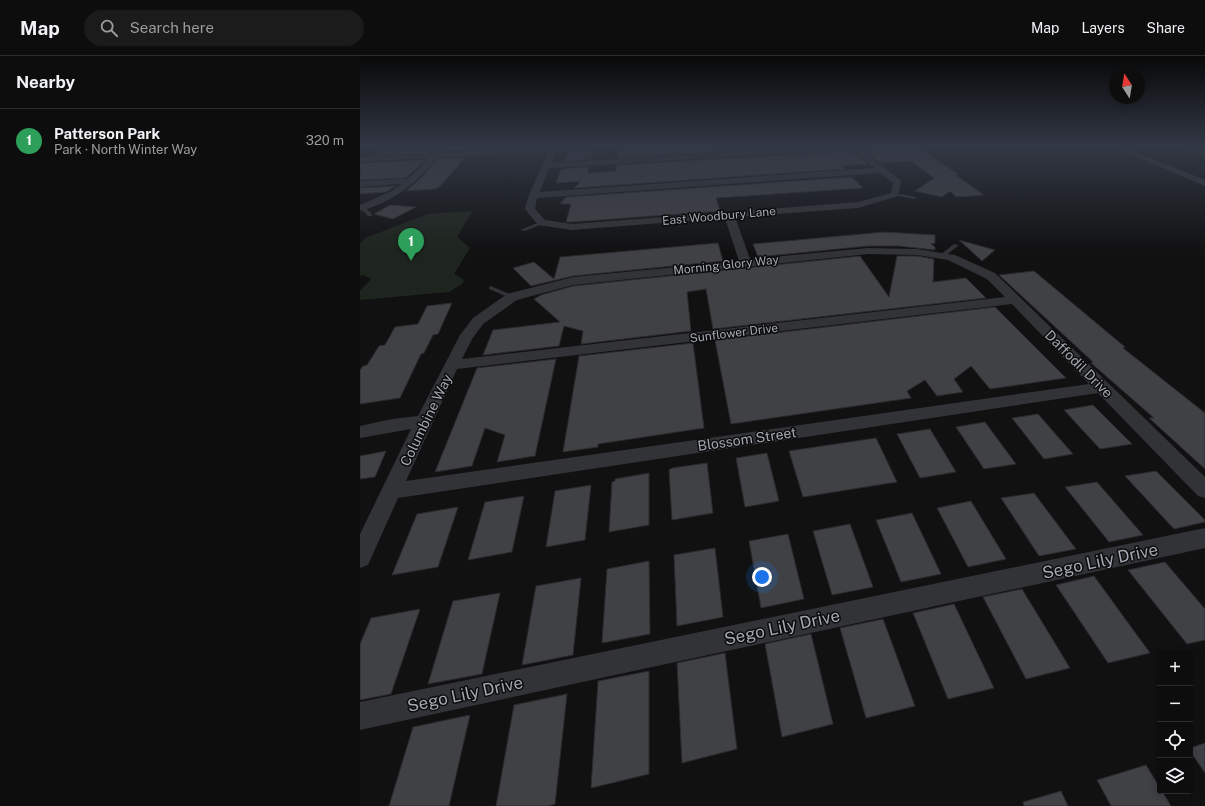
<!DOCTYPE html>
<html lang="en">
<head>
<meta charset="utf-8">
<style>
	body { margin:0; font-family:"Public Sans",sans-serif; background:#1b1b1c; color:#f1f3f6 }
	.controls { position:absolute; right:12px; bottom:12px; display:grid; overflow:hidden; border-radius:4px; box-shadow:0 2px 10px #0003 }
	.controls button { width:36px; height:36px; display:grid; place-items:center; padding:0; border:0; border-bottom:1px solid #2d2d2e; background:#0d0d0e; color:#f1f3f6; font:20px sans-serif }
	.compass { position:absolute; left:749px; top:12px; width:36px; height:36px; border-radius:50%; background:#0d0d0e; box-shadow:0 2px 10px #0003; rotate:348deg }
	.you { position:absolute; left:402px; top:521px; width:14px; height:14px; margin:-10px; border:3px solid #fff; border-radius:50%; background:#1a73e8; box-shadow:0 0 0 6px #1a73e833 }
	.badge { display:grid; place-items:center; width:26px; height:26px; border-radius:50%; background:#e4a538; color:#fff; font-size:13px; font-weight:700 }
	.pin { position:absolute; translate:-50% -33px; filter:drop-shadow(0 1px 2px #0008) }
	.pin::after { content:''; position:absolute; top:21px; width:14px; height:12px; background:inherit; clip-path:polygon(0 0,100% 0,50% 100%) }
	.list { margin:0; padding:0; list-style:none }
	h2 { display:flex; justify-content:space-between; align-items:center; height:52px; margin:0; padding:0 16px; font-size:17px }
	h2 small { font-size:13px; font-weight:400; color:#9a9c9e }
	.list li { display:grid; grid-template-columns:26px 1fr auto; gap:12px; align-items:center; box-sizing:border-box; height:64px; padding:0 16px; border-top:1px solid #2d2d2e }
	.list b { display:block; font-size:15px; white-space:nowrap }
	.list p { margin:0; font-size:13px; white-space:nowrap; color:#9a9c9e }
	.list em { font-size:13px; font-style:normal; color:#9a9c9e }
	.icon { flex:none; width:22px; height:22px; fill:none; stroke:currentColor; stroke-width:2; stroke-linecap:round; stroke-linejoin:round }
	.map { position:relative; flex:none; width:845px; height:750px; overflow:hidden }
	header { display:flex; align-items:center; gap:24px; box-sizing:border-box; height:56px; padding:0 20px; background:#0d0d0e; border-bottom:1px solid #2d2d2e }
	header strong { font-size:19px }
	nav { display:flex; gap:22px; margin-inline-start:auto; font-size:14px }
	.search { width:280px; height:36px; background:#1b1b1c; display:flex; align-items:center; gap:10px; box-sizing:border-box; padding:0 14px; border-radius:22px; color:#9a9c9e; font-size:15px }
	main { display:flex }
	aside { flex:1; background:#0d0d0e }
	.map>svg:first-child { display:block }
	.green { fill:#1e251e }
	.building { fill:#404145; stroke:#2b2b2e }
	.lines { fill:none; stroke-linecap:round; stroke-linejoin:round }
	.lane { fill:#323337; fill-rule:evenodd }
	.street { fill:#323337; fill-rule:evenodd }
	.labels { text-anchor:middle; stroke-width:3; stroke-linejoin:round; paint-order:stroke }
	.far-street-label { font-size:12px; fill:#a3a8b2; stroke:#0c0c0d }
	.street-label { font-size:14px; fill:#a3a8b2; stroke:#0c0c0d }
	.near-street-label { font-size:17px; fill:#a3a8b2; stroke:#0c0c0d }
</style>
</head>
<body>
<header>
<strong>Map</strong>
<div class="search"><svg class="icon" aria-label="search" viewBox="0 0 24 24"><circle cx="10" cy="10" r="6"/><path d="M15 15l6 6"/></svg>Search here</div>
<nav><a>Map</a><a>Layers</a><a>Share</a></nav>
</header>
<main>
<aside>
<h2>Nearby<small></small></h2>
<ul class="list">
<li><span class="badge" style="background:#2e9e5b">1</span><div><b>Patterson Park</b><p>Park · North Winter Way</p></div><em>320 m</em></li>
</ul>
</aside>
<div class="map">
<svg width="845" height="750" viewBox="0 0 845 750">
	<rect width="100%" height="100%" fill="#111112"/>
	<!-- green -->
	<path class="green" d="M 113,155 L 97,181 L 110,192 L 94,218 L 104,224 L 102,228 L 89,236 L 0,244 L 0,235 L 11,223 L 3,219 L 0,220 L 0,188 L 5,182 L 68,158 Z"/>
	<!-- building -->
	<g class="building">
		<path d="M 97,91 L 110,91 L 108,94 L 83,95 L 83,94 L 81,92 Z"/>
		<path d="M 259,91 L 442,91 L 258,102 Z"/>
		<path d="M 500,91 L 558,91 L 598,118 L 596,119 L 624,139 L 596,141 L 590,135 L 582,141 L 555,135 L 574,122 L 551,105 L 520,107 Z"/>
		<path d="M 73,92 L 70,97 L 12,100 L 18,96 Z"/>
		<path d="M 228,92 L 233,92 L 231,103 L 205,105 L 209,96 L 223,94 Z"/>
		<path d="M 492,95 L 508,108 L 482,110 L 485,113 L 214,132 L 221,125 L 196,127 L 201,113 L 229,111 L 228,117 L 256,115 L 257,109 Z"/>
		<path d="M 103,102 L 98,110 L 80,130 L 75,133 L 46,135 L 62,121 L 77,103 Z"/>
		<path d="M 65,104 L 46,122 L 0,124 L 0,108 L 1,107 Z"/>
		<path d="M 492,121 L 503,132 L 356,142 L 360,155 L 212,166 L 206,166 L 211,148 L 200,148 L 206,141 Z"/>
		<path d="M 36,130 L 26,136 L 0,138 L 0,132 Z"/>
		<path d="M 30,149 L 56,151 L 33,163 L 14,158 Z"/>
		<path d="M 524,176 L 575,179 L 575,187 L 571,188 L 575,191 L 575,194 L 539,190 L 508,190 L 398,201 L 393,188 Z"/>
		<path d="M 599,184 L 635,194 L 622,205 Z"/>
		<path d="M 358,187 L 363,205 L 213,220 L 171,230 L 153,212 L 174,206 L 194,223 L 200,201 Z"/>
		<path d="M 500,200 L 529,241 L 537,200 L 557,200 L 574,203 L 573,226 L 606,222 L 626,242 L 353,273 L 346,233 L 327,236 L 331,275 L 221,288 L 223,275 L 204,270 L 199,290 L 123,299 L 133,274 L 200,266 L 174,243 L 181,239 L 213,230 Z"/>
		<path d="M 674,215 L 765,291 L 763,292 L 845,357 L 845,413 L 789,362 L 794,362 L 731,307 L 733,306 L 639,219 Z"/>
		<path d="M 92,247 L 78,278 L 73,279 L 64,297 L 61,298 L 40,342 L 0,348 L 0,314 L 3,310 L 7,309 L 19,290 L 25,289 L 35,271 L 58,268 L 67,250 Z"/>
		<path d="M 635,251 L 706,322 L 630,333 L 611,310 L 594,323 L 603,336 L 577,340 L 565,324 L 547,335 L 551,342 L 371,368 L 355,284 Z"/>
		<path d="M 333,287 L 344,372 L 238,388 L 238,391 L 203,396 L 219,300 Z"/>
		<path d="M 196,303 L 175,400 L 137,406 L 145,379 L 125,372 L 112,410 L 75,416 L 117,312 Z"/>
		<path d="M 733,349 L 772,388 L 740,393 L 704,354 Z"/>
		<path d="M 678,358 L 713,398 L 684,403 L 652,362 Z"/>
		<path d="M 625,366 L 656,408 L 624,413 L 596,371 Z"/>
		<path d="M 570,373 L 596,416 L 560,422 L 537,378 Z"/>
		<path d="M 516,382 L 537,426 L 443,441 L 429,395 Z"/>
		<path d="M 26,395 L 15,421 L 0,423 L 0,400 Z"/>
		<path d="M 407,397 L 419,445 L 385,451 L 376,402 Z"/>
		<path d="M 347,407 L 353,457 L 312,464 L 309,414 L 312,412 Z"/>
		<path d="M 796,415 L 845,464 L 845,466 L 814,473 L 765,420 Z"/>
		<path d="M 289,417 L 289,469 L 249,476 L 252,426 L 255,425 L 255,423 Z"/>
		<path d="M 737,426 L 783,479 L 749,486 L 705,431 Z"/>
		<path d="M 231,429 L 225,484 L 186,491 L 195,435 Z"/>
		<path d="M 674,437 L 716,493 L 679,500 L 641,442 Z"/>
		<path d="M 164,440 L 152,496 L 108,504 L 125,446 Z"/>
		<path d="M 611,445 L 646,503 L 608,511 L 577,452 Z"/>
		<path d="M 98,451 L 78,511 L 32,519 L 57,458 Z"/>
		<path d="M 552,457 L 581,518 L 541,526 L 516,464 Z"/>
		<path d="M 490,468 L 513,531 L 472,539 L 453,475 Z"/>
		<path d="M 428,478 L 444,543 L 401,552 L 389,485 Z"/>
		<path d="M 355,492 L 363,561 L 317,570 L 314,499 Z"/>
		<path d="M 289,505 L 290,578 L 242,587 L 247,513 Z"/>
		<path d="M 805,506 L 845,553 L 845,584 L 827,588 L 768,514 Z"/>
		<path d="M 734,520 L 790,597 L 748,607 L 696,529 Z"/>
		<path d="M 221,522 L 213,599 L 162,609 L 176,530 Z"/>
		<path d="M 662,533 L 710,612 L 666,623 L 623,541 Z"/>
		<path d="M 140,537 L 122,618 L 68,628 L 93,545 Z"/>
		<path d="M 594,548 L 634,632 L 588,643 L 553,557 Z"/>
		<path d="M 60,553 L 31,638 L 0,644 L 0,588 L 11,562 Z"/>
		<path d="M 523,563 L 555,650 L 506,662 L 480,572 Z"/>
		<path d="M 451,578 L 473,668 L 422,681 L 405,588 Z"/>
		<path d="M 365,597 L 377,693 L 322,707 L 317,607 Z"/>
		<path d="M 289,615 L 289,718 L 231,732 L 238,625 Z"/>
		<path d="M 207,638 L 195,748 L 189,750 L 136,750 L 154,649 Z"/>
		<path d="M 110,659 L 89,750 L 29,750 L 53,671 Z"/>
		<path d="M 845,687 L 845,717 L 830,695 L 830,692 Z"/>
		<path d="M 786,709 L 800,732 L 800,735 L 802,735 L 811,750 L 751,750 L 737,724 Z"/>
		<path d="M 701,735 L 708,750 L 664,750 L 663,746 Z"/>
	</g>
	<g class="lines">
		<!-- lane -->
		<g class="lane">
			<path d="M 535,137 L 556,141 L 556,142 L 554,143 L 533,139 Z"/>
			<path d="M 0,150 L 4,150 L 12,158 L 12,160 L 8,160 L 0,152 Z"/>
			<path d="M 180,166 L 185,167 L 165,175 L 160,174 Z"/>
			<path d="M 594,188 L 599,189 L 584,201 L 580,201 L 580,199 Z"/>
			<path d="M 131,230 L 154,240 L 155,241 L 150,242 L 129,233 L 129,231 Z"/>
		</g>
		<!-- street -->
		<g class="street">
			<path d="M 190,91 L 227,91 L 223,93 L 196,95 L 191,107 L 463,91 L 498,91 L 540,124 L 541,126 L 538,140 L 498,152 L 375,161 L 390,203 L 508,192 L 557,193 L 595,199 L 635,217 L 845,421 L 845,442 L 838,440 L 738,337 L 38,442 L 8,509 L 0,512 L 0,478 L 51,373 L 0,382 L 0,370 L 32,363 L 58,360 L 100,279 L 113,262 L 147,238 L 213,221 L 379,205 L 365,162 L 212,174 L 178,169 L 165,153 L 168,141 L 189,95 L 76,102 C 58,127 31,147 0,155 L 0,149 L 32,135 L 41,128 L 0,131 L 0,125 L 47,123 L 60,112 L 68,102 L 0,106 L 0,102 L 71,98 L 75,92 L 78,92 L 82,94 L 79,97 ZM 492,93 L 515,112 L 180,136 L 189,112 ZM 520,117 L 533,127 L 531,137 L 498,146 L 212,168 L 185,164 L 175,153 L 177,142 ZM 508,198 L 557,199 L 588,204 L 627,223 L 645,241 L 102,303 L 112,283 L 123,268 L 157,244 L 213,229 ZM 652,248 L 729,328 L 46,425 L 97,313 Z"/>
			<path d="M 753,91 L 763,91 L 845,124 L 845,130 Z"/>
			<path d="M 819,91 L 829,91 L 845,96 L 845,101 Z"/>
			<path d="M 845,472 L 845,492 L 0,674 L 0,646 Z"/>
		</g>
	</g>
	<!-- sky -->
	<linearGradient id="sky" x2="0" y2="1"><stop stop-color="#09090a"/><stop offset="0.46" stop-color="#323844"/><stop offset="1" stop-color="#323844" stop-opacity="0"/></linearGradient>
	<rect width="845" height="196" fill="url(#sky)"/>
	<g class="labels">
		<!-- far-street labels -->
		<g class="far-street-label">
			<text transform="translate(359 160) rotate(-5)" y="4">East Woodbury Lane</text>
			<text transform="translate(366 209) rotate(-6)" y="4">Morning Glory Way</text>
			<text transform="translate(374 277) rotate(-7)" y="4">Sunflower Drive</text>
		</g>
		<!-- street labels -->
		<g class="street-label">
			<text transform="translate(719 308) rotate(45)" y="5">Daffodil Drive</text>
			<text transform="translate(66 364) rotate(-64)" y="5">Columbine Way</text>
			<text transform="translate(387 383) rotate(-8)" y="5">Blossom Street</text>
		</g>
		<!-- near-street labels -->
		<g class="near-street-label">
			<text transform="translate(740 505) rotate(-12)" y="6">Sego Lily Drive</text>
			<text transform="translate(422 571) rotate(-12)" y="6">Sego Lily Drive</text>
			<text transform="translate(105 638) rotate(-12)" y="6">Sego Lily Drive</text>
		</g>
	</g>
</svg>
<div class="controls">
<button>+</button>
<button>−</button>
<button><svg class="icon" aria-label="locate" viewBox="0 0 24 24"><circle cx="12" cy="12" r="6"/><path d="M12 2v4M12 18v4M2 12h4M18 12h4"/></svg></button>
<button><svg class="icon" aria-label="layers" viewBox="0 0 24 24"><path d="M12 4l9 5-9 5-9-5zM3 14l9 5 9-5"/></svg></button>
</div>
<svg class="compass" viewBox="-18 -18 36 36"><path d="M0-13l5 13h-10z" fill="#e53935"/><path d="M0 13l5-13h-10z" fill="#9a9c9e"/></svg>
<div class="you"></div>
<div class="pin badge" style="left:51px;top:205px;background:#2e9e5b">1</div>
</div>
</main>
</body>
</html>
